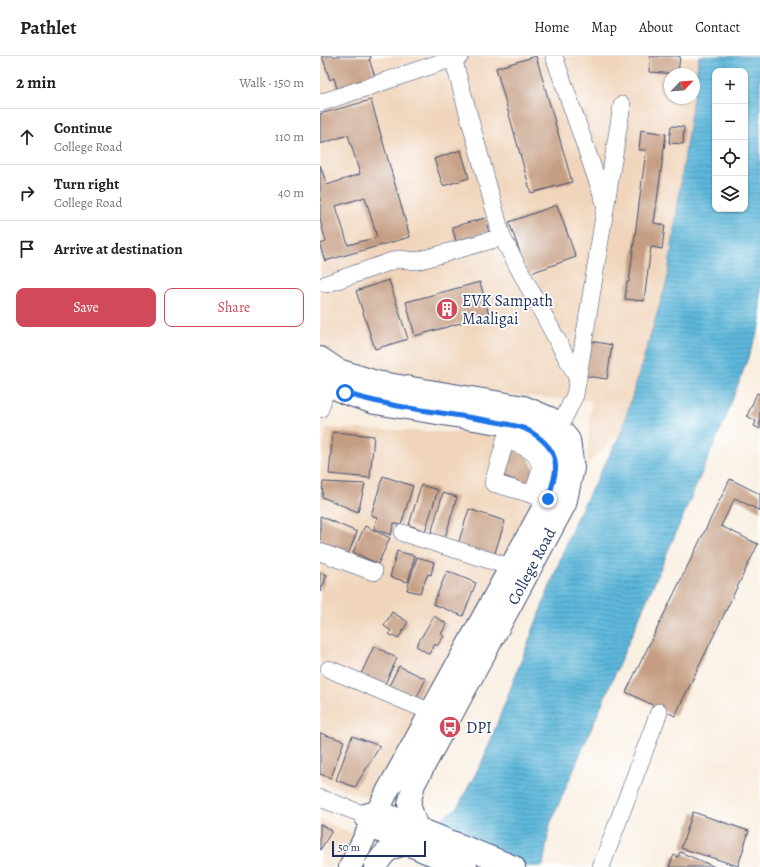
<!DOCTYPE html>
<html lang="en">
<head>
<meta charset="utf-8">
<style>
	body { margin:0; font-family:Alegreya,serif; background:#f2f2f2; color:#222 }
	.controls { position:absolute; right:12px; top:12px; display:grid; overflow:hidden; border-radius:8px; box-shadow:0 1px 3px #0004 }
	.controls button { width:36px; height:36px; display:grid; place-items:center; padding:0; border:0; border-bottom:1px solid #e0e0e0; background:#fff; color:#222; font:20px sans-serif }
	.compass { position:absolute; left:344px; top:12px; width:36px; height:36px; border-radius:50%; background:#fff; box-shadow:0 1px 3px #0004; rotate:65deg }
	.scale { position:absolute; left:12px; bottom:10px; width:94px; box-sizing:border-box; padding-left:4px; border:2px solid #1b2f5e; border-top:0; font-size:11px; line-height:14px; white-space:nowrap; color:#1b2f5e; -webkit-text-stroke:3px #fff; paint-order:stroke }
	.stop { position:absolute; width:12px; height:12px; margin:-9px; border:3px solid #1a73e8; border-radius:50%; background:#fff }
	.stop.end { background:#1a73e8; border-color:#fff; box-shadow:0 1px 4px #0008 }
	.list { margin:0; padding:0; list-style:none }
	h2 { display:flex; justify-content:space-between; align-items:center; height:52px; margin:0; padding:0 16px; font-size:17px }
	h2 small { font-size:13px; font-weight:400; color:#767676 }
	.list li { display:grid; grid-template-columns:26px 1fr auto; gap:12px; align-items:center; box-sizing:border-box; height:56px; padding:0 16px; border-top:1px solid #e0e0e0 }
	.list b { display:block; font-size:15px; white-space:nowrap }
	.list p { margin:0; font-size:13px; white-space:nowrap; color:#767676 }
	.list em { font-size:13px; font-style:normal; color:#767676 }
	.actions { display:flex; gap:8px; padding:12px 16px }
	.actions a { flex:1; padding:9px 0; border:1px solid #d1495b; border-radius:8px; text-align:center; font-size:14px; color:#d1495b }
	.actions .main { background:#d1495b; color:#fff }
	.icon { flex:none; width:22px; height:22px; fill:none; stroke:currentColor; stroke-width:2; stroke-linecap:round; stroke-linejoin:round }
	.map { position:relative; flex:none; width:440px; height:811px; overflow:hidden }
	header { display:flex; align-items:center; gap:24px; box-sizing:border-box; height:56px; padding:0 20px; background:#fff; border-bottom:1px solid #e0e0e0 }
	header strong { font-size:19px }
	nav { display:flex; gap:22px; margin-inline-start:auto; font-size:14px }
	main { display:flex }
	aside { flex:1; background:#fff }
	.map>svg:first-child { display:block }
	.built { fill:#f0d5bc }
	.water { fill:url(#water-rules); stroke:#3c749c; fill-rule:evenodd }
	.building { fill:#c59d82; fill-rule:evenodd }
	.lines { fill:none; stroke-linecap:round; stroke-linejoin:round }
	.minor-casing { stroke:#3c4c72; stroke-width:18 }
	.major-casing { stroke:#3c4c72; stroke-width:24 }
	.minor { stroke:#fff; stroke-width:17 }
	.major { stroke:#fff; stroke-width:22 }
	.route { stroke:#1a73e8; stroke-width:5 }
	.labels { text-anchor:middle; stroke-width:3.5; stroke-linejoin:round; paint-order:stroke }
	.poi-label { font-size:16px; fill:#1b2f5e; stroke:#fff; text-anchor:start }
	.street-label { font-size:16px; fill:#1b2f5e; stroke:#fff }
</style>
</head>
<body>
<header>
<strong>Pathlet</strong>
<nav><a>Home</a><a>Map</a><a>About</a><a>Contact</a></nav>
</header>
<main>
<aside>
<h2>2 min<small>Walk · 150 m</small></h2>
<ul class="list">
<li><svg class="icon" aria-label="ahead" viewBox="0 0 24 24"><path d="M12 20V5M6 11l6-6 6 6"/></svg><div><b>Continue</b><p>College Road</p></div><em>110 m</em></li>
<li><svg class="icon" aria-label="right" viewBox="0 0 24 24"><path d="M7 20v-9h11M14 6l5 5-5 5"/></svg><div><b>Turn right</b><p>College Road</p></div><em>40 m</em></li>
<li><svg class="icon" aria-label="arrive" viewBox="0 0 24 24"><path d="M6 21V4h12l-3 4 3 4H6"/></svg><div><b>Arrive at destination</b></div></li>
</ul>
<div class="actions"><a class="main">Save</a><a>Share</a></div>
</aside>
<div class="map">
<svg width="440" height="811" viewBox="0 0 440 811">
	<defs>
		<pattern id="water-rules" width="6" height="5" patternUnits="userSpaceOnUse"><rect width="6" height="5" fill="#5db8db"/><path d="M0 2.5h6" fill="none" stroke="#4c96b5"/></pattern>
	</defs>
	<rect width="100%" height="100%" fill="#fff"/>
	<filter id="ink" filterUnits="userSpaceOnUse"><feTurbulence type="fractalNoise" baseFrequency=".025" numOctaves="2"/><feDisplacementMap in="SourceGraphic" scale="8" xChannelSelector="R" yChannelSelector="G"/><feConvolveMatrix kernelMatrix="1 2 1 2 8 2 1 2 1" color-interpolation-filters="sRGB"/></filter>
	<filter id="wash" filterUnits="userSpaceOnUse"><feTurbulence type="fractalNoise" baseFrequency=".012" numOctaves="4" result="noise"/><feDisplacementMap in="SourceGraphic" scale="16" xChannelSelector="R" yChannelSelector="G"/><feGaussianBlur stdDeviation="0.9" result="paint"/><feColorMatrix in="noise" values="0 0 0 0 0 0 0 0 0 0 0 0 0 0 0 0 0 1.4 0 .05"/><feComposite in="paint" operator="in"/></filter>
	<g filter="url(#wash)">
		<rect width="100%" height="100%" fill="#f9efe1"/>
		<!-- built -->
		<g class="built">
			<path d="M 0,0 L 379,0 L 374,34 L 374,18 L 350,18 L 350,42 L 373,42 L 347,225 L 301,377 L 267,408 L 271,345 L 60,330 L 0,297 Z"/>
			<path d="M 6,372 L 180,378 L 226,432 L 58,736 L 44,741 L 0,725 L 0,416 Z"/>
			<path d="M 0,763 L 35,779 L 18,811 L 0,811 Z"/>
		</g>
		<!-- water -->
		<path class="water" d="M 379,0 L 440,0 L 440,270 L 405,363 L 230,768 L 223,810 L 100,811 L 119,764 L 137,752 L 163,704 L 255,465 L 301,377 L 347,225 ZM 395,15 L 425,15 L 425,153 L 395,153 Z"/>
		<g id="blocks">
			<!-- building -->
			<g class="building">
				<path d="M 2,0 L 51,0 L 51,2 L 49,3 L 55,21 L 17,33 L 14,22 L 10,24 Z"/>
				<path d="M 216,0 L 252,126 L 211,137 L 176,12 Z"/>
				<path d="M 330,0 L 360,0 L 358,18 L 329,16 Z"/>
				<path d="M 51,44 L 90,181 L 5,205 L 0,190 L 0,188 L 6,186 L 0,164 L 0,109 L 7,129 L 40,118 L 28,79 L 0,88 L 0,58 ZM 45,141 L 57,181 L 28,189 L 16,150 Z"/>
				<path d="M 351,70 L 364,71 L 363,88 L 349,87 Z"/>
				<path d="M 321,74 L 346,78 L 334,167 L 345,169 L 342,193 L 331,191 L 324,245 L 305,243 L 307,226 L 309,226 L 326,94 L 319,94 Z"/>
				<path d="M 141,94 L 149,122 L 123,130 L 114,103 Z"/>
				<path d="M 237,149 L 256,201 L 208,218 L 189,166 Z"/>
				<path d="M 165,162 L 169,176 L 136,185 L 132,171 Z"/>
				<path d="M 69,224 L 88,283 L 55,293 L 36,235 Z"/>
				<path d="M 160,226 L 169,259 L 95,280 L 86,246 Z"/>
				<path d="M 271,285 L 292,289 L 287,323 L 265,320 Z"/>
				<path d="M 437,337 L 440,338 L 440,373 L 434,370 L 436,365 L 427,360 Z"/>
				<path d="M 13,376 L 54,380 L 50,422 L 9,418 Z"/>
				<path d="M 190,389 L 203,392 L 216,416 L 211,430 L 180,419 Z"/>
				<path d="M 63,420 L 93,430 L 81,469 L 74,467 L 71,479 L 54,473 L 57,461 L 51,459 Z"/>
				<path d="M 410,423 L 440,438 L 440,455 L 415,442 L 401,470 L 438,488 L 355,660 L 306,636 Z"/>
				<path d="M 3,426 L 45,428 L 38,456 L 2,441 Z"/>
				<path d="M 101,429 L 118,434 L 105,475 L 89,469 Z"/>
				<path d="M 123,437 L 137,441 L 124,485 L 110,481 Z"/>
				<path d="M 149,453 L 185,465 L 174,500 L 138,488 Z"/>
				<path d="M 0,460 L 37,476 L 26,504 L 0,493 Z"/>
				<path d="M 45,470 L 70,482 L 58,508 L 33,496 Z"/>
				<path d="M 77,495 L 95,500 L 88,526 L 70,521 Z"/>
				<path d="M 97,501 L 114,506 L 111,519 L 108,518 L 100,537 L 87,534 Z"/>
				<path d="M 127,515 L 156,527 L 143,560 L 113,548 Z"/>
				<path d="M 0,516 L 7,519 L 0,536 Z"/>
				<path d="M 72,556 L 88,566 L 78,583 L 69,578 L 71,575 L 64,570 Z"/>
				<path d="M 114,560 L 127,568 L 121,578 L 124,580 L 117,590 L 115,588 L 109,598 L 96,590 Z"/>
				<path d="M 54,590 L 77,602 L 64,630 L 41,618 Z"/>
				<path d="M 79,610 L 106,623 L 94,646 L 68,632 Z"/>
				<path d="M 0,677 L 24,685 L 11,722 L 0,718 Z"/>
				<path d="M 32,680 L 60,690 L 35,731 L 16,724 Z"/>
				<path d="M 373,756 L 429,775 L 418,810 L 361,792 Z"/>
				<path d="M 0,768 L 12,775 L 0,794 Z"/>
				<path d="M 360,796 L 395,811 L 349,811 L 354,799 L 358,801 Z"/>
			</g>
		</g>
	</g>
	<g filter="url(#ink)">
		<use href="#blocks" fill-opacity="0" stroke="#3c4c72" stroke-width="1"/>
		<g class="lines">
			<!-- minor casing -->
			<g class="minor-casing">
				<g id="minor">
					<path d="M 234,0 L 285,147"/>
					<path d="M 133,2 L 182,181 L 258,323"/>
					<path d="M 0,47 L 140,0"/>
					<path d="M 6,228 L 78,203 L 97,205 L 182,181"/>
					<path d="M 0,353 L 7,329"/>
					<path d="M 190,369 L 173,427 L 228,443"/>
					<path d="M 239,372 L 255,339 L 302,49"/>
					<path d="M 185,384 C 198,388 220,394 220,411 C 220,420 215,431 212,439"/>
					<path d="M 83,477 L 191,511"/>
					<path d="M 0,496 L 54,516"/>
					<path d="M 9,613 L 111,656"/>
					<path d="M 0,742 L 45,759"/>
					<path d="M 281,811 L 339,656"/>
				</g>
			</g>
			<!-- major casing -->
			<g class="major-casing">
				<g id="major">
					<path d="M 0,302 L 18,314 L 56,326 L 204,351 L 232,363 L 249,384 L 253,412 L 245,448 L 94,728 L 89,748 L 97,772 L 194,811"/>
					<path d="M 0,324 L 25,337 L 55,347 L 197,370 L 218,380 L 231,394 L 236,414 L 228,443 L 68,734 L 30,811"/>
					<path d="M 97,772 L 59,755 L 45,759 L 51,771 L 106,796 L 146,811"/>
					<path d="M 55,811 C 65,794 70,791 89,788"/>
				</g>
			</g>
			<!-- minor -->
			<use href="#minor" class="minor"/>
			<!-- major -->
			<use href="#major" class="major"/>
		</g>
	</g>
	<g class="lines" filter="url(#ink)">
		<!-- route -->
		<path class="route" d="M 25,337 C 81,355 139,357 196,370 C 208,372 223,383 230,393 C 241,409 233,426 228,443"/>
	</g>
	<!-- icons -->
	<defs>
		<g id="building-disc" transform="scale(1.15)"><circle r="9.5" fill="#d1495b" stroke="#fff"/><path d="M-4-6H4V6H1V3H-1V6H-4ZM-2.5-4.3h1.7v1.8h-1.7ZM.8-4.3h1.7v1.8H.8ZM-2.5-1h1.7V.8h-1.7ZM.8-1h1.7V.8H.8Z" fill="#fff"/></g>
		<g id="bus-disc" transform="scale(1.15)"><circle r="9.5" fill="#d1495b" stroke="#fff"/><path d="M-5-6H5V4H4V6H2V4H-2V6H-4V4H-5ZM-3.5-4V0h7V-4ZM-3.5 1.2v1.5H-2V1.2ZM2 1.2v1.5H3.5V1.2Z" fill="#fff"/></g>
	</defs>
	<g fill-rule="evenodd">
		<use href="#building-disc" x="127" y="253"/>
		<use href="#bus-disc" x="130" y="671"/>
	</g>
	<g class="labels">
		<!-- poi labels -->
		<g class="poi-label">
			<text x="142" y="250">EVK Sampath<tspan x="142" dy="18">Maaligai</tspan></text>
			<text x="146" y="677">DPI</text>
		</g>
		<!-- street labels -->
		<g class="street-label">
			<text transform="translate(211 510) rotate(-62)" y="6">College Road</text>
		</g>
	</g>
</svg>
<div class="controls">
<button>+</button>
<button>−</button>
<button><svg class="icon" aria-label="locate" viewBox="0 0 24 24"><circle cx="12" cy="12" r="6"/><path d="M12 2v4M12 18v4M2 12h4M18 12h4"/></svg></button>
<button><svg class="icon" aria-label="layers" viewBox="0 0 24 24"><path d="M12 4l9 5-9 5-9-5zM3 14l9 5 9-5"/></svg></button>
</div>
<svg class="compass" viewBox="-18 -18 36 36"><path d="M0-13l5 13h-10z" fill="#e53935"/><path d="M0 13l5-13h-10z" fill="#767676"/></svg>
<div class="scale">50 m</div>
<div class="stop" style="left:25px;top:337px"></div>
<div class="stop end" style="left:228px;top:443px"></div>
</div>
</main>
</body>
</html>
